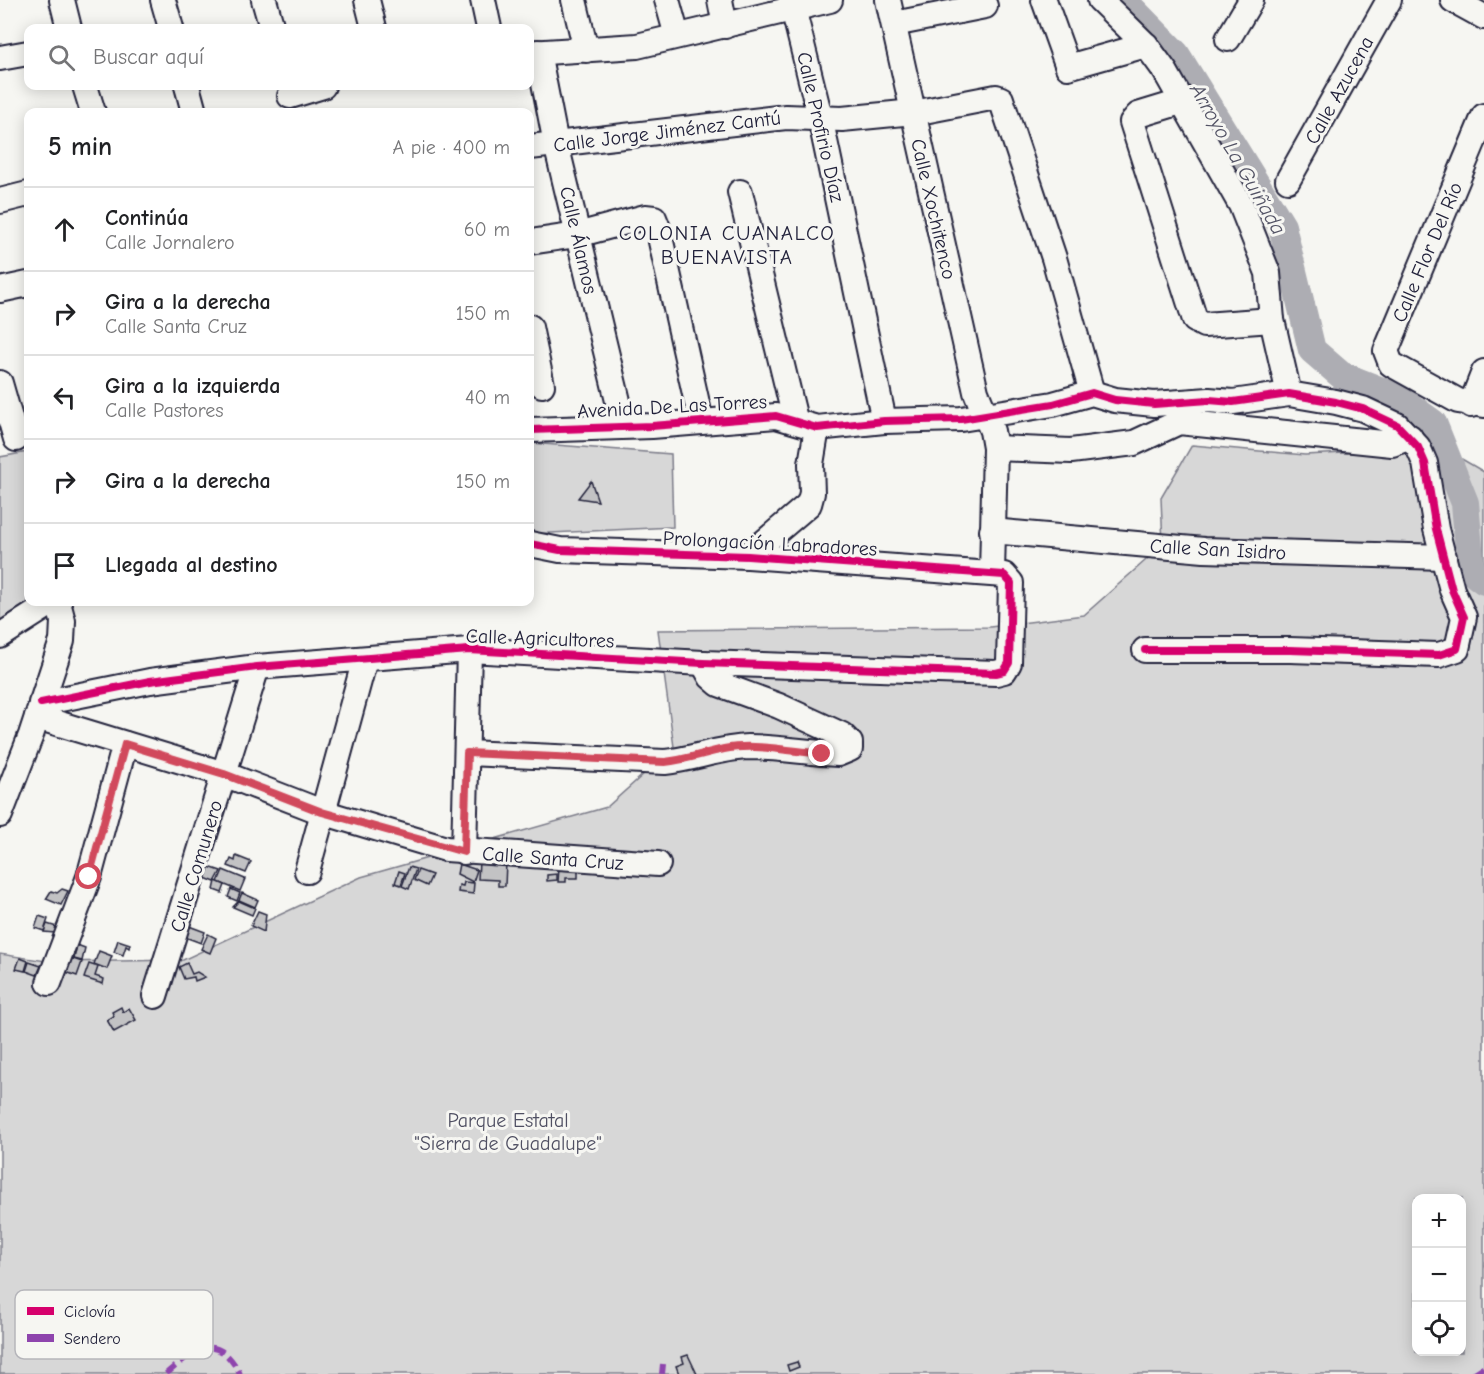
<!DOCTYPE html>
<html lang="es">
<head>
<meta charset="utf-8">
<style>
	body { margin:0; font-family:"Comic Neue",sans-serif; background:#f6f6f6; color:#202124 }
	.controls { position:absolute; right:18px; bottom:18px; display:grid; overflow:hidden; border-radius:12px; box-shadow:0 3px 15px #0003 }
	.controls button { width:54px; height:54px; display:grid; place-items:center; padding:0; border:0; border-bottom:2px solid #e0e0e0; background:#fff; color:#202124; font:30px sans-serif }
	.stop { position:absolute; width:18px; height:18px; margin:-14px; border:4px solid #d1495b; border-radius:50%; background:#fff }
	.stop.end { background:#d1495b; border-color:#fff; box-shadow:0 2px 6px #0008 }
	.list { margin:0; padding:0; list-style:none }
	h2 { display:flex; justify-content:space-between; align-items:center; height:78px; margin:0; padding:0 24px; font-size:26px }
	h2 small { font-size:20px; font-weight:400; color:#757577 }
	.list li { display:grid; grid-template-columns:39px 1fr auto; gap:18px; align-items:center; box-sizing:border-box; height:84px; padding:0 24px; border-top:2px solid #e0e0e0 }
	.list b { display:block; font-size:22px; white-space:nowrap }
	.list p { margin:0; font-size:20px; white-space:nowrap; color:#757577 }
	.list em { font-size:20px; font-style:normal; color:#757577 }
	.icon { flex:none; width:33px; height:33px; fill:none; stroke:currentColor; stroke-width:2; stroke-linecap:round; stroke-linejoin:round }
	.map { position:relative; flex:none; width:1484px; height:1374px; overflow:hidden }
	.search { position:absolute; background:#fff; box-shadow:0 3px 15px #0003; left:24px; top:24px; width:510px; height:66px; display:flex; align-items:center; gap:15px; box-sizing:border-box; padding:0 21px; border-radius:12px; color:#757577; font-size:22px }
	.panel { position:absolute; background:#fff; box-shadow:0 3px 15px #0003; left:24px; top:108px; width:510px; height:498px; border-radius:12px }
	.map>svg:first-child { display:block }
	.green { fill:#d7d7d7; stroke:#7c7c89; stroke-width:1.5; fill-rule:evenodd }
	.lines { fill:none; stroke-linecap:round; stroke-linejoin:round }
	.river { stroke:#adadb3; stroke-width:28 }
	.building { fill:#c2c2c4; stroke:#22223b; stroke-width:1.5 }
	.minor-casing { stroke:#22223b; stroke-width:28 }
	.minor { stroke:#f6f6f2; stroke-width:24 }
	.quiet { stroke:#8e44ad; stroke-width:6; stroke-dasharray:12 6; stroke-linecap:butt }
	.cycleway-casing { stroke:#f6f6f2; stroke-width:11 }
	.cycleway { stroke:#d6006c; stroke-width:8 }
	.route { stroke:#d1495b; stroke-width:8 }
	.labels { text-anchor:middle; stroke-width:6; stroke-linejoin:round; paint-order:stroke }
	.street-label { font-size:20px; fill:#22223b; stroke:#f6f6f2 }
	.park-label { font-size:20px; fill:#4f4f62; stroke:#f6f6f2 }
	.water-label { font-size:21px; font-style:italic; fill:#535365; stroke:#f6f6f2 }
	.neighbourhood-label { font-size:21px; letter-spacing:1.5px; fill:#22223b; stroke:#f6f6f2 }
	.key { fill:#f6f6f2; stroke:#b6b6bb; stroke-width:1.5 }
	.key-label { font-size:16px; fill:#22223b }
</style>
</head>
<body>
<div class="map">
<svg width="1484" height="1374" viewBox="0 0 1484 1374">
	<rect width="100%" height="100%" fill="#f6f6f2"/>
	<filter id="ink" filterUnits="userSpaceOnUse"><feTurbulence type="fractalNoise" baseFrequency=".0167" numOctaves="2"/><feDisplacementMap in="SourceGraphic" scale="12" xChannelSelector="R" yChannelSelector="G"/><feConvolveMatrix kernelMatrix="1 2 1 2 8 2 1 2 1" color-interpolation-filters="sRGB"/></filter>
	<g filter="url(#ink)">
		<!-- green -->
		<g class="green">
			<path d="M 530,443 L 671,454 L 673,527 L 530,534 Z"/>
			<path d="M 1192,445 L 1305,455 L 1443,448 L 1484,472 L 1484,1374 L 0,1374 L 0,954 L 53,962 L 183,960 L 361,877 L 607,807 L 674,747 L 658,630 L 990,627 L 1084,615 L 1163,545 L 1161,498 ZM 1416,1198 L 1462,1198 L 1462,1352 L 1416,1352 Z"/>
			<path d="M 28,452 L 28,602 L 36,602 L 0,626 L 0,457 Z"/>
		</g>
		<g class="lines">
			<!-- river -->
			<path class="river" d="M 1123,0 L 1176,54 L 1282,226 L 1312,350 L 1341,375 L 1397,397 L 1433,423 L 1465,503 L 1471,571 L 1484,581"/>
		</g>
		<!-- building -->
		<g class="building">
			<path d="M 591,481 L 598,501 L 578,498 Z"/>
			<path d="M 236,856 L 251,862 L 246,873 L 228,866 L 231,859 L 235,861 Z"/>
			<path d="M 479,861 L 506,862 L 505,886 L 498,886 L 498,880 L 478,879 Z"/>
			<path d="M 459,864 L 477,870 L 473,882 L 457,874 Z"/>
			<path d="M 209,867 L 221,871 L 215,882 L 205,878 Z"/>
			<path d="M 409,867 L 416,869 L 409,889 L 402,886 Z"/>
			<path d="M 559,867 L 578,868 L 578,878 L 566,878 L 566,882 L 558,882 Z"/>
			<path d="M 223,870 L 245,879 L 240,891 L 218,882 Z"/>
			<path d="M 418,870 L 432,875 L 427,886 L 414,880 Z"/>
			<path d="M 399,871 L 405,873 L 401,885 L 395,883 Z"/>
			<path d="M 557,874 L 557,880 L 547,881 L 547,875 Z"/>
			<path d="M 216,881 L 225,885 L 222,893 L 214,890 Z"/>
			<path d="M 464,882 L 474,883 L 473,894 L 458,892 L 459,885 L 463,886 Z"/>
			<path d="M 62,889 L 68,891 L 61,905 L 46,899 L 51,891 L 57,893 Z"/>
			<path d="M 231,889 L 240,893 L 237,901 L 228,897 Z"/>
			<path d="M 242,893 L 258,900 L 255,907 L 239,900 Z"/>
			<path d="M 239,901 L 255,908 L 252,915 L 233,907 Z"/>
			<path d="M 258,911 L 266,914 L 264,932 L 251,926 Z"/>
			<path d="M 39,916 L 48,919 L 44,931 L 35,928 Z"/>
			<path d="M 47,924 L 57,927 L 55,933 L 44,932 Z"/>
			<path d="M 189,926 L 205,932 L 201,943 L 185,937 Z"/>
			<path d="M 208,934 L 216,938 L 210,953 L 201,949 Z"/>
			<path d="M 118,940 L 130,944 L 129,948 L 126,946 L 123,955 L 114,952 Z"/>
			<path d="M 77,945 L 85,948 L 82,961 L 74,959 Z"/>
			<path d="M 99,951 L 112,956 L 107,969 L 94,964 Z"/>
			<path d="M 20,958 L 28,961 L 25,971 L 16,969 Z"/>
			<path d="M 70,958 L 82,962 L 77,976 L 66,972 Z"/>
			<path d="M 29,962 L 41,966 L 37,975 L 26,971 Z"/>
			<path d="M 187,963 L 192,974 L 197,972 L 205,977 L 195,981 L 194,977 L 184,979 L 179,967 Z"/>
			<path d="M 89,964 L 98,967 L 95,976 L 104,979 L 103,984 L 84,978 Z"/>
			<path d="M 121,1007 L 123,1012 L 129,1008 L 136,1020 L 114,1032 L 107,1020 L 114,1016 L 112,1012 Z"/>
			<path d="M 688,1355 L 697,1374 L 679,1374 L 676,1366 L 684,1363 L 682,1357 Z"/>
			<path d="M 797,1362 L 799,1367 L 789,1371 L 787,1365 Z"/>
		</g>
		<g class="lines">
			<!-- minor casing -->
			<g class="minor-casing">
				<g id="minor">
					<path d="M 62,0 L 69,28"/>
					<path d="M 163,0 L 171,28"/>
					<path d="M 264,0 L 272,28"/>
					<path d="M 367,0 L 374,28"/>
					<path d="M 483,0 L 489,28"/>
					<path d="M 574,0 L 586,50"/>
					<path d="M 667,0 L 677,36"/>
					<path d="M 720,0 L 725,26"/>
					<path d="M 791,0 L 820,117 L 884,421"/>
					<path d="M 888,0 L 976,392 L 992,431 L 995,448 L 992,573"/>
					<path d="M 1044,0 L 1068,67 L 1146,45"/>
					<path d="M 1100,0 L 1146,45 L 1165,71 L 1241,205 L 1268,273 L 1272,320 L 1289,394"/>
					<path d="M 1453,0 L 1484,17"/>
					<path d="M 894,24 L 985,6"/>
					<path d="M 1228,39 L 1251,0"/>
					<path d="M 538,52 L 556,144 L 624,426"/>
					<path d="M 530,53 L 637,46 L 830,0"/>
					<path d="M 0,58 L 28,53"/>
					<path d="M 85,86 L 93,112"/>
					<path d="M 187,86 L 194,112"/>
					<path d="M 290,96 L 323,86"/>
					<path d="M 1184,101 L 1138,115 L 1132,122 L 1195,320 L 1204,325 L 1272,320"/>
					<path d="M 1484,116 L 1386,351 L 1391,364 L 1458,401 L 1484,405"/>
					<path d="M 530,147 L 786,117 L 842,119 L 924,111 L 996,97 L 1001,99 L 1054,258 L 1092,393"/>
					<path d="M 1288,180 L 1389,0"/>
					<path d="M 740,192 L 795,419"/>
					<path d="M 0,201 L 28,194"/>
					<path d="M 530,242 L 577,235 L 645,217 L 654,218 L 658,228 L 701,421"/>
					<path d="M 0,290 L 28,284"/>
					<path d="M 530,327 L 542,385"/>
					<path d="M 0,383 L 16,439"/>
					<path d="M 1471,405 L 1484,372"/>
					<path d="M 530,430 L 652,426 L 776,416 L 817,428 L 884,421 L 961,419 L 1053,404 L 1092,393 L 1115,400 L 1154,404 L 1209,400 L 1233,402 L 1289,394 L 1336,402 L 1363,409 L 1397,425 L 1418,447 L 1425,463 L 1436,529 L 1452,590 L 1464,617 L 1457,649 L 1439,655 L 1290,650 L 1145,650"/>
					<path d="M 995,448 L 1071,451 L 1134,443 L 1179,422 L 1392,444 L 1410,437"/>
					<path d="M 992,531 L 1204,550 L 1444,557"/>
					<path d="M 748,556 L 809,504 L 812,493 L 811,464 L 817,428"/>
					<path d="M 0,636 L 53,602"/>
					<path d="M 41,703 L 150,681 L 257,667 L 469,650 L 703,663 L 996,673 L 1004,671 L 1009,663 L 1011,583 L 1004,575 L 748,556 L 560,550 L 530,544"/>
					<path d="M 37,717 L 224,774 L 322,812 L 446,849 L 658,864"/>
					<path d="M 467,753 L 665,762 C 693,759 720,748 748,747 C 778,747 808,753 838,754 L 850,749 L 850,743 L 842,735 L 779,706 L 719,684 L 711,677 L 703,663"/>
					<path d="M 0,815 L 31,735 L 62,641 L 63,621 L 58,602"/>
					<path d="M 464,852 L 469,650"/>
					<path d="M 307,871 L 365,659"/>
					<path d="M 49,983 L 89,877 L 125,744"/>
					<path d="M 155,996 L 257,667"/>
				</g>
			</g>
			<!-- minor -->
			<use href="#minor" class="minor"/>
			<!-- quiet -->
			<g class="quiet">
				<path d="M 166,1374 C 195,1349 217,1330 240,1374"/>
				<path d="M 662,1374 L 663,1364"/>
				<path d="M 1473,1374 L 1484,1367"/>
			</g>
			<!-- cycleway casing -->
			<g class="cycleway-casing">
				<g id="cycleway">
					<path d="M 530,430 L 652,426 L 776,416 L 817,428 L 884,421 L 961,419 L 1053,404 L 1092,393 L 1115,400 L 1154,404 L 1209,400 L 1233,402 L 1289,394 L 1336,402 L 1363,409 L 1397,425 L 1418,447 L 1425,463 L 1436,529 L 1452,590 L 1464,617 L 1457,649 L 1439,655 L 1290,650 L 1145,650"/>
					<path d="M 41,703 L 150,681 L 257,667 L 469,650 L 703,663 L 996,673 L 1004,671 L 1009,663 L 1011,583 L 1004,575 L 748,556 L 560,550 L 530,544"/>
				</g>
			</g>
			<!-- cycleway -->
			<use href="#cycleway" class="cycleway"/>
		</g>
	</g>
	<g class="lines" filter="url(#ink)">
		<!-- route -->
		<path class="route" d="M 89,877 L 125,744 L 224,774 L 322,812 L 464,852 L 467,753 L 665,762 C 686,760 704,753 724,749 C 755,743 790,751 822,754"/>
	</g>
	<g class="labels">
		<!-- street labels -->
		<g class="street-label">
			<text transform="translate(1339 90) rotate(-61)" y="7">Calle Azucena</text>
			<text transform="translate(821 127) rotate(77)" y="7">Calle Profirio Díaz</text>
			<text transform="translate(667 131) rotate(-7)" y="7">Calle Jorge Jiménez Cantú</text>
			<text transform="translate(934 209) rotate(77)" y="7">Calle Xochitenco</text>
			<text transform="translate(579 240) rotate(77)" y="7">Calle Álamos</text>
			<text transform="translate(1427 252) rotate(-67)" y="7">Calle Flor Del Río</text>
			<text transform="translate(672 406) rotate(-3)" y="7">Avenida De Las Torres</text>
			<text transform="translate(770 543) rotate(3)" y="7">Prolongación Labradores</text>
			<text transform="translate(1218 549) rotate(3)" y="7">Calle San Isidro</text>
			<text transform="translate(540 638) rotate(2)" y="7">Calle Agricultores</text>
			<text transform="translate(553 858) rotate(4)" y="7">Calle Santa Cruz</text>
			<text transform="translate(196 866) rotate(-73)" y="7">Calle Comunero</text>
		</g>
		<!-- park labels -->
		<g class="park-label">
			<text x="508" y="1127">Parque Estatal<tspan x="508" dy="23">"Sierra de Guadalupe"</tspan></text>
		</g>
		<!-- water labels -->
		<g class="water-label">
			<text transform="translate(1238 159) rotate(60)" y="7">Arroyo La Guiñada</text>
		</g>
		<!-- neighbourhood labels -->
		<g class="neighbourhood-label">
			<text x="727" y="240">COLONIA CUANALCO<tspan x="727" dy="24">BUENAVISTA</tspan></text>
		</g>
	</g>
	<!-- legend -->
	<rect x="15" y="1290" width="198" height="69" rx="9" class="key"/>
	<rect x="27" y="1307" width="27" height="8" fill="#d6006c"/>
	<rect x="27" y="1334" width="27" height="8" fill="#8e44ad"/>
	<g class="key-label">
		<text x="64" y="1317">Ciclovía</text>
		<text x="64" y="1344">Sendero</text>
	</g>
</svg>
<div class="controls">
<button>+</button>
<button>−</button>
<button><svg class="icon" aria-label="locate" viewBox="0 0 24 24"><circle cx="12" cy="12" r="6"/><path d="M12 2v4M12 18v4M2 12h4M18 12h4"/></svg></button>
</div>
<div class="stop" style="left:89px;top:877px"></div>
<div class="stop end" style="left:822px;top:754px"></div>
<div class="search"><svg class="icon" aria-label="search" viewBox="0 0 24 24"><circle cx="10" cy="10" r="6"/><path d="M15 15l6 6"/></svg>Buscar aquí</div>
<section class="panel">
<h2>5 min<small>A pie · 400 m</small></h2>
<ul class="list">
<li><svg class="icon" aria-label="ahead" viewBox="0 0 24 24"><path d="M12 20V5M6 11l6-6 6 6"/></svg><div><b>Continúa</b><p>Calle Jornalero</p></div><em>60 m</em></li>
<li><svg class="icon" aria-label="right" viewBox="0 0 24 24"><path d="M7 20v-9h11M14 6l5 5-5 5"/></svg><div><b>Gira a la derecha</b><p>Calle Santa Cruz</p></div><em>150 m</em></li>
<li><svg class="icon" aria-label="left" viewBox="0 0 24 24"><path d="M17 20v-9H6M10 6l-5 5 5 5"/></svg><div><b>Gira a la izquierda</b><p>Calle Pastores</p></div><em>40 m</em></li>
<li><svg class="icon" aria-label="right" viewBox="0 0 24 24"><path d="M7 20v-9h11M14 6l5 5-5 5"/></svg><div><b>Gira a la derecha</b></div><em>150 m</em></li>
<li><svg class="icon" aria-label="arrive" viewBox="0 0 24 24"><path d="M6 21V4h12l-3 4 3 4H6"/></svg><div><b>Llegada al destino</b></div></li>
</ul>
</section>
</div>
</body>
</html>
